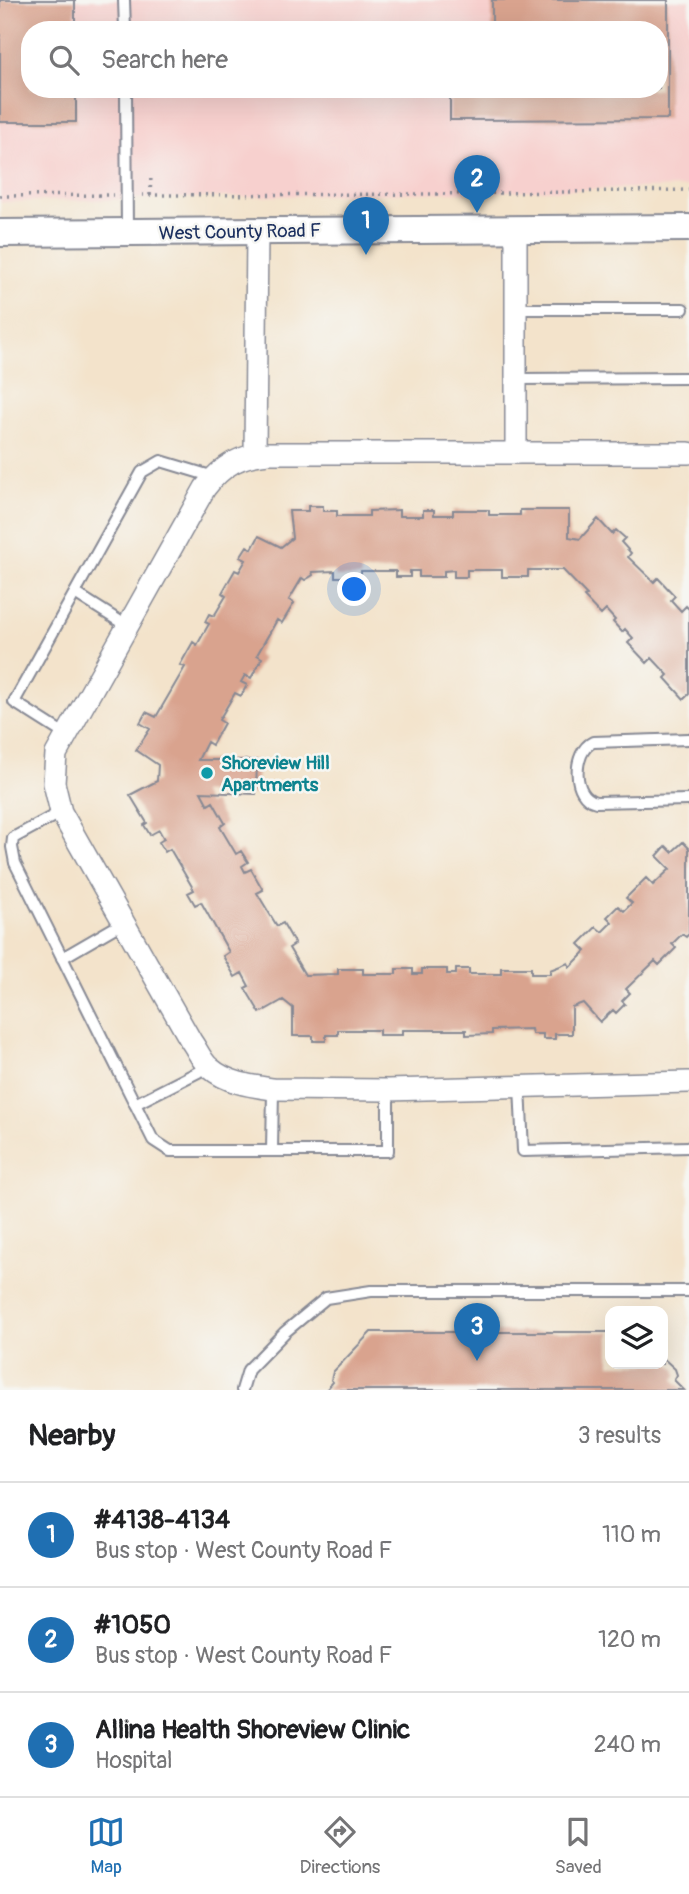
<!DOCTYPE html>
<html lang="en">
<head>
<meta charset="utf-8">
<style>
	body { margin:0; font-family:Pangolin,sans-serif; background:#f6f6f6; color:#202124 }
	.controls { position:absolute; right:21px; bottom:21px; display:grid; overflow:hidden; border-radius:14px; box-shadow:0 7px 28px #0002 }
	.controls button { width:63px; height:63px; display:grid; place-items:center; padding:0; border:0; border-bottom:2px solid #e0e0e0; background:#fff; color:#202124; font:35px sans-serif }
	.you { position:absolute; left:355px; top:590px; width:24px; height:24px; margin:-18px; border:5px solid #fff; border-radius:50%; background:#1a73e8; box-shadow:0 0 0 10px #1a73e833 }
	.badge { display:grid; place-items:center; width:46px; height:46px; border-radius:50%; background:#1f6fb2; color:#fff; font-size:23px; font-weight:700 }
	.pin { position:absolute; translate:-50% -58px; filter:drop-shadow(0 2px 4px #0008) }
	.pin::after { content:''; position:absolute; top:37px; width:24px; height:21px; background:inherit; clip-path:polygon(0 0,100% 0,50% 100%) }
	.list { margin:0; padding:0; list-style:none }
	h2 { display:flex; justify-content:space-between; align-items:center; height:91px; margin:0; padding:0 28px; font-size:30px }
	h2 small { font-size:23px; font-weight:400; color:#757577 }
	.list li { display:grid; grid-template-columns:46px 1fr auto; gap:21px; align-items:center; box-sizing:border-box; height:105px; padding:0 28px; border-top:2px solid #e0e0e0 }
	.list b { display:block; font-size:26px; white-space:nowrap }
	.list p { margin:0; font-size:23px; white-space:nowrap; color:#757577 }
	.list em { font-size:23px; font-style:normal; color:#757577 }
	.icon { flex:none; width:38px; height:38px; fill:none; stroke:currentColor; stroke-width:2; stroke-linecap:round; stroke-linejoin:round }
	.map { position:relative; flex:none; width:689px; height:1390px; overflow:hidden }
	.search { position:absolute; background:#fff; box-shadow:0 7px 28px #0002; left:21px; right:21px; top:21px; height:77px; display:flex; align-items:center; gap:18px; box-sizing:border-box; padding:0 24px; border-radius:28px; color:#757577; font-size:26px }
	.sheet { height:406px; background:#fff }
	nav { display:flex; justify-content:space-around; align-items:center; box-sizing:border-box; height:98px; border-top:2px solid #e0e0e0; background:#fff; font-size:19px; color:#757577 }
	nav a { display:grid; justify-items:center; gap:4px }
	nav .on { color:#1f6fb2 }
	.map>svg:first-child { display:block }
	.built { fill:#f7d0ce; fill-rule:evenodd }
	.building { fill:#d9a38e }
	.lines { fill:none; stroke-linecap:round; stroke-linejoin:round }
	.service-casing { stroke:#878994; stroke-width:14 }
	.minor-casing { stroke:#878994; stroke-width:24 }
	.tertiary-casing { stroke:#878994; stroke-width:30 }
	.path { stroke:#878994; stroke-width:3.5; stroke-dasharray:2 5; stroke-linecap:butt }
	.service { stroke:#fff; stroke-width:10 }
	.minor { stroke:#fff; stroke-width:21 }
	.tertiary { stroke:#fff; stroke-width:26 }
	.culture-dot { fill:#0f9aa8; stroke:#f6f6f2; stroke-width:2.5 }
	.labels { text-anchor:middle; stroke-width:5; stroke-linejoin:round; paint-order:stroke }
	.street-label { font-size:19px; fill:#1b2f5e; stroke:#f6f6f2 }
	.culture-label { font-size:19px; font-weight:bold; fill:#0d838f; stroke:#f6f6f2; text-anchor:start }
</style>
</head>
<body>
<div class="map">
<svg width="689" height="1390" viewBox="0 0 689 1390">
	<rect width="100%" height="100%" fill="#f6f6f2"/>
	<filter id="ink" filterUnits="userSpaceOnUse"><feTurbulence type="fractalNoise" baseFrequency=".0143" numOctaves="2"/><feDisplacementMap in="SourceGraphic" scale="14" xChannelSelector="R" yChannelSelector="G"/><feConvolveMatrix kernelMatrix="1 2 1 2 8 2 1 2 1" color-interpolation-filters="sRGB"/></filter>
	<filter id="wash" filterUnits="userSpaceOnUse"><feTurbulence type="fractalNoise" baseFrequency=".00686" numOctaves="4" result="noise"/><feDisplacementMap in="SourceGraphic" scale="28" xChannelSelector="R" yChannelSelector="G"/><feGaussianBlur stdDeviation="1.57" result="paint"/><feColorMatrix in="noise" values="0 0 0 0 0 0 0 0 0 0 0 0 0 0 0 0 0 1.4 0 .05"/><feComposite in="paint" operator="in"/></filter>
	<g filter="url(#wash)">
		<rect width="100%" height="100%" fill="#f3e3cb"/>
		<!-- built -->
		<path class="built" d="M 0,0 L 689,0 L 689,187 L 0,202 ZM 30,30 L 659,30 L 659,89 L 30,89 Z"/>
		<g id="blocks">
			<!-- building -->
			<g class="building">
				<path d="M 0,0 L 75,0 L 75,30 L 30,30 L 30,89 L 76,89 L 76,122 L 0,122 Z"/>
				<path d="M 492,0 L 668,0 L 668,119 L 450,120 L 450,89 L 659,89 L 659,30 L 492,30 Z"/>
				<path d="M 308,506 L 323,506 L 323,511 L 337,511 L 337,516 L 369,516 L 369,511 L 399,510 L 399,516 L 423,516 L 423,510 L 434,510 L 434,515 L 453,515 L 453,510 L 489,510 L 489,515 L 520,515 L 520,510 L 569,510 L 569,537 L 580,539 L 598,519 L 612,534 L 616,530 L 625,538 L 621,542 L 631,553 L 628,557 L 654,582 L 658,578 L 675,596 L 671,600 L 681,611 L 686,606 L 689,609 L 689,694 L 684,699 L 665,678 L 668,675 L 652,658 L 647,663 L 628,643 L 633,638 L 625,629 L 622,632 L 613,622 L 615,620 L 606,610 L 601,615 L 584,597 L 587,595 L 563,570 L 528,570 L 528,577 L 502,577 L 502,570 L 467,570 L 467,577 L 454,577 L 454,570 L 444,571 L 444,577 L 419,577 L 419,571 L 410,571 L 410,577 L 396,577 L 396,571 L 361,571 L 361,577 L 335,577 L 335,571 L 312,572 L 313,575 L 305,580 L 302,578 L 289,600 L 294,603 L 282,623 L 277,620 L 257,655 L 262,658 L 251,678 L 245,675 L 241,682 L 247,685 L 241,696 L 235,693 L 219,720 L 224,723 L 212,745 L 207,742 L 198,760 L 257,760 L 256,794 L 201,792 L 208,805 L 213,802 L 225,823 L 220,827 L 236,854 L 241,851 L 248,862 L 242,866 L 245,872 L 251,869 L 263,890 L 257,893 L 277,926 L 283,923 L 295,944 L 289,948 L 305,975 L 338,974 L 338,969 L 363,969 L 363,974 L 396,974 L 396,969 L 413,969 L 413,974 L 422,974 L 422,969 L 447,969 L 447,974 L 456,974 L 456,969 L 469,969 L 469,974 L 501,974 L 501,968 L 531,968 L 531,974 L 550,974 L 550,970 L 568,963 L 570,967 L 586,951 L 579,944 L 596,927 L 602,932 L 612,922 L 607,917 L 618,906 L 624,911 L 632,903 L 626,898 L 646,878 L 653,885 L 670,869 L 657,856 L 666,846 L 672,852 L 683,842 L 689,848 L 689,934 L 686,937 L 682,934 L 672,944 L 676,948 L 659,965 L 655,961 L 626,989 L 630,993 L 622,1001 L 625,1004 L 616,1013 L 613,1010 L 600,1022 L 583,1003 L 572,1007 L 572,1034 L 555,1034 L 555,1039 L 543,1039 L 543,1034 L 532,1034 L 531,1029 L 492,1030 L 492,1034 L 466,1035 L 466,1030 L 402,1030 L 402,1035 L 379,1035 L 379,1030 L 338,1030 L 338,1035 L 326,1035 L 326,1041 L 313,1041 L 313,1036 L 293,1036 L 293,1008 L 283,1000 L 260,1013 L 245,988 L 249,986 L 242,973 L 235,977 L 223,956 L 229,952 L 201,902 L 195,905 L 188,893 L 194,890 L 170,849 L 165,852 L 159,842 L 164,839 L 159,830 L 150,835 L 144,825 L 147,823 L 130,795 L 157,781 L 158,765 L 136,750 L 150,729 L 140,723 L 146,712 L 156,717 L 185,667 L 180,665 L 193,642 L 197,645 L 209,624 L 205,622 L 209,614 L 214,616 L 226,596 L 222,593 L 235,570 L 239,572 L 246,560 L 240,557 L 247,546 L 252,549 L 259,536 L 281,547 L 292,538 L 289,511 L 308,511 Z"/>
				<path d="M 371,1332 L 610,1332 L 610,1364 L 663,1364 L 663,1358 L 675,1369 L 677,1375 L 674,1380 L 684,1390 L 326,1390 L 333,1382 L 331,1380 L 333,1372 Z"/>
			</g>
		</g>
	</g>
	<g filter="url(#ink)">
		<use href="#blocks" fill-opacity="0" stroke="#878994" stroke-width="2"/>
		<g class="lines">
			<!-- service casing -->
			<g class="service-casing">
				<g id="service">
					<path d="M 124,0 L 125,30"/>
					<path d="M 126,89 L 127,232"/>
					<path d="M 516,309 L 683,309"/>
					<path d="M 516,379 L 689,378"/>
					<path d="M 75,593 L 127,626"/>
					<path d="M 66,735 L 14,702 L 142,472 L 161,461 L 214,477"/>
					<path d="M 689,739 L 593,742 C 572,752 572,797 596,802 L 689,800"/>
					<path d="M 61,812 L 13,838 L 12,847 L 15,863 L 153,1140 L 170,1151 L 388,1151 L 388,1090"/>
					<path d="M 62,958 L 124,922"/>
					<path d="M 520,1086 L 523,1151 L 689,1147"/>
					<path d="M 135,1104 L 208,1067"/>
					<path d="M 272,1151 L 273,1089"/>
					<path d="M 242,1390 L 248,1370 L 285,1332 L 326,1298 L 371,1291 L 689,1291"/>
				</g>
			</g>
			<!-- minor casing -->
			<g class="minor-casing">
				<g id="minor">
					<path d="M 516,453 L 516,230"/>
					<path d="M 689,453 L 269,453 C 240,455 223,465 205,488 L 56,754 L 54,783 L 61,812 L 191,1041 C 197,1049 202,1062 210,1068 C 227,1083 251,1086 273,1089 L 388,1090 L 689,1082"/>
					<path d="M 255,454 L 257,231"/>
				</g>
			</g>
			<!-- tertiary casing -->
			<g class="tertiary-casing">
				<path id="tertiary" d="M 0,233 L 689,228"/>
			</g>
			<!-- path -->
			<g class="path">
				<path d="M 142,195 L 441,194 L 689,190"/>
				<path d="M 150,195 L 151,176"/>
				<path d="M 0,196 L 113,195"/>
			</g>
			<!-- service -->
			<use href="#service" class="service"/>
			<!-- minor -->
			<use href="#minor" class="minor"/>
			<!-- tertiary -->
			<use href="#tertiary" class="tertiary"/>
		</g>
	</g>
	<!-- markers -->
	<circle class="culture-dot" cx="207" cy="773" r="7"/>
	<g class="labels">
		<!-- street labels -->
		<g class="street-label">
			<text transform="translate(240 231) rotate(-1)" y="7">West County Road F</text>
		</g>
		<!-- culture labels -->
		<g class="culture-label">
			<text x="221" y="769">Shoreview Hill<tspan x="221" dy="22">Apartments</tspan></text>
		</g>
	</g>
</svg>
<div class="controls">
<button><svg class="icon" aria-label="layers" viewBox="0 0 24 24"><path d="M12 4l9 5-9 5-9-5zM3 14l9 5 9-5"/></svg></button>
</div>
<div class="you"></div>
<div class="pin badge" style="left:366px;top:255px">1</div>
<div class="pin badge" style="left:477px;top:213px">2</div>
<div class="pin badge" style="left:477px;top:1361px">3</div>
<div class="search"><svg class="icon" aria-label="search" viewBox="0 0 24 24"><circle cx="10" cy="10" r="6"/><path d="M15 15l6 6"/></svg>Search here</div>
</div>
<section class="sheet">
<h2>Nearby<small>3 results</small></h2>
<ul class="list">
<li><span class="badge">1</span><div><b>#4138-4134</b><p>Bus stop · West County Road F</p></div><em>110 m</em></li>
<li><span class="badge">2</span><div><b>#1050</b><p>Bus stop · West County Road F</p></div><em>120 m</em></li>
<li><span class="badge">3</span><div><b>Allina Health Shoreview Clinic</b><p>Hospital</p></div><em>240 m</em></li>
</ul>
</section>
<nav>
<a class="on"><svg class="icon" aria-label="map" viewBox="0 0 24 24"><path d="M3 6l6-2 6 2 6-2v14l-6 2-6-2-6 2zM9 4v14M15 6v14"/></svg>Map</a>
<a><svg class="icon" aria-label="directions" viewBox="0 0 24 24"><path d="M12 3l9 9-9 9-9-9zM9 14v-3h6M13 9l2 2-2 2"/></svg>Directions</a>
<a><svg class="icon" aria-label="saved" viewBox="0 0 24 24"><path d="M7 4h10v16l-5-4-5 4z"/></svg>Saved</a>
</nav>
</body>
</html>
